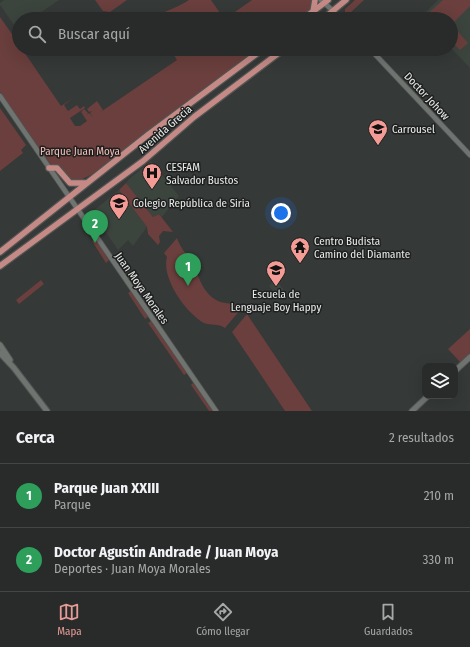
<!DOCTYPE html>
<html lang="es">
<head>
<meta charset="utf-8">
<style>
	body { margin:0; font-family:"Fira Sans Condensed",sans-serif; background:#343735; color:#f1f3f6 }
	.controls { position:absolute; right:12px; bottom:12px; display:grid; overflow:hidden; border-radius:8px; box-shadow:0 4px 16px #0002 }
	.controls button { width:36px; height:36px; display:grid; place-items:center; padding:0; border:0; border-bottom:1px solid #444746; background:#282b29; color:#f1f3f6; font:20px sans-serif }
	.you { position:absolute; left:281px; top:213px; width:14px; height:14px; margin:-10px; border:3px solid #fff; border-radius:50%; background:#1a73e8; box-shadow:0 0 0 6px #1a73e833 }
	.badge { display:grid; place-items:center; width:26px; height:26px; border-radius:50%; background:#e69b98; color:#fff; font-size:13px; font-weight:700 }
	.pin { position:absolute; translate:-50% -33px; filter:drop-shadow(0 1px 2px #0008) }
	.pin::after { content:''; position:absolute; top:21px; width:14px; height:12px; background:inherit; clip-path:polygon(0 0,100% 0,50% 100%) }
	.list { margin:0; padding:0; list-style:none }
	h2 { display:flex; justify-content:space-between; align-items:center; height:52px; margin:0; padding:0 16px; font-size:17px }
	h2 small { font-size:13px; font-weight:400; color:#a5a7a8 }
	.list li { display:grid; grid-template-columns:26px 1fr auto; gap:12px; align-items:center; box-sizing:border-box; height:64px; padding:0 16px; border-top:1px solid #444746 }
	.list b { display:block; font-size:15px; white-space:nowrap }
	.list p { margin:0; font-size:13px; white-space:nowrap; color:#a5a7a8 }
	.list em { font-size:13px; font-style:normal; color:#a5a7a8 }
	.icon { flex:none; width:22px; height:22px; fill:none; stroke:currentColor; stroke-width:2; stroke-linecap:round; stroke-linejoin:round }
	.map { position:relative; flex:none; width:470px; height:411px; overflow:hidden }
	.search { position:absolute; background:#282b29; box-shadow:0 4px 16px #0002; left:12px; right:12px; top:12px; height:44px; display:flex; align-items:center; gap:10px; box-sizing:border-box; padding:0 14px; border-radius:22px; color:#a5a7a8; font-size:15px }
	.sheet { height:180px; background:#282b29 }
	nav { display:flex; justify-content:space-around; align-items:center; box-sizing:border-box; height:56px; border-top:1px solid #444746; background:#282b29; font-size:11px; color:#a5a7a8 }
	nav a { display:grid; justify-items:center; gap:2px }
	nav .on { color:#e69b98 }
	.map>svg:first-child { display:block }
	.built { fill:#3c443e }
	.green { fill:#6a3f3d }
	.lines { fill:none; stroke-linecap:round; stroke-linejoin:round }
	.tertiary-casing { stroke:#525553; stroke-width:6 }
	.secondary-casing { stroke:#525553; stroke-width:7 }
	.primary-casing { stroke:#525553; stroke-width:8 }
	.tertiary { stroke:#707471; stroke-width:4.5 }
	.secondary { stroke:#707471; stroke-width:5 }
	.primary { stroke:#c58a86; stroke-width:5.5 }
	.labels { text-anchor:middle; stroke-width:3; stroke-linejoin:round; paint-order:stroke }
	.street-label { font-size:11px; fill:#e9ebe9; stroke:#1e201f }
	.poi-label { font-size:11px; fill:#e9ebe9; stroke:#1e201f; text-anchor:start }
	.park-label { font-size:11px; fill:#f4bbb6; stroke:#1e201f }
</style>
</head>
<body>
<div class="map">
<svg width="470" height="411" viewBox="0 0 470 411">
	<rect width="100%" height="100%" fill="#353937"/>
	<!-- built -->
	<g class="built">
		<path d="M 4,0 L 59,0 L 31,19 L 19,19 L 19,27 L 17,29 L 0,5 L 0,3 Z"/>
		<path d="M 438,0 L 470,0 L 470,68 L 451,48 L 451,19 L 425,19 L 422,16 Z"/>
		<path d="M 151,161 L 179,196 L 162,217 L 159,214 L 153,217 L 126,183 L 129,179 Z"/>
		<path d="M 119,190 L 147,227 L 133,246 L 128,240 L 118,250 L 92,212 Z"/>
		<path d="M 275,279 L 284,290 L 277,296 L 269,286 Z"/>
	</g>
	<!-- green -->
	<g class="green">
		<path d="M 95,0 L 127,0 L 110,12 L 103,11 Z"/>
		<path d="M 189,0 L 211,0 L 224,19 L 152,19 C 164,11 177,8 189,0 Z"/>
		<path d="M 252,0 L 313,0 L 313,8 L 299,19 L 225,19 Z"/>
		<path d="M 355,0 L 364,0 L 350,13 L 355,19 L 350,19 L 345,13 L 345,9 Z"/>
		<path d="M 443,0 L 470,0 L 470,6 L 453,23 L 451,19 L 446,16 L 448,19 L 426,19 L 424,17 Z"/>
		<path d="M 0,17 L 19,44 L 19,49 L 22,49 L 61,106 L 73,98 L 64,105 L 68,111 L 77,105 L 80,109 L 84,106 L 85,108 L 70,118 L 75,126 L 80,126 L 87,121 L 81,112 L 84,109 L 88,113 L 87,115 L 89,113 L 93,117 L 90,113 L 92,111 L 89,112 L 87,109 L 97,101 L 103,110 L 99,113 L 177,60 L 170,49 L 260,49 L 92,174 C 70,187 72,180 58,166 L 51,165 L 45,157 L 0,92 Z"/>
		<path d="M 453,26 L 468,43 L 460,50 L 451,41 L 451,28 Z"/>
		<path d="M 0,108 L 26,145 L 21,150 L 23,153 L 0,171 Z"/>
		<path d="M 126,183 L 153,217 L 159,214 L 173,232 L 163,231 L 159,236 L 160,242 L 158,245 L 148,234 L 147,227 L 119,190 Z"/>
		<path d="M 177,238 C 180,247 185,252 190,260 C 199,273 201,293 218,301 C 227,305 233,301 241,309 L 225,328 C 218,323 211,326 204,323 C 186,313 161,278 167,257 L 164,253 Z"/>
		<path d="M 95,239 L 109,260 L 106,263 L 92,241 Z"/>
		<path d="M 41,280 L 44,284 L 19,304 L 16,300 Z"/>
		<path d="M 131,291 L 148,317 L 145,319 L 128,293 Z"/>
		<path d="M 247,314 L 312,411 L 285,411 L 232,332 Z"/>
		<path d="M 151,321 L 187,373 L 184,375 L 148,323 Z"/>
		<path d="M 470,329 L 470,353 L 460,362 L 448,349 Z"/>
		<path d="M 193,383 L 214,411 L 209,411 L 191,385 Z"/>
	</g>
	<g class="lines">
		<!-- tertiary casing -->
		<g class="tertiary-casing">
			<g id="tertiary">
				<path d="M 321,0 L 342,19"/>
				<path d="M 370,49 L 470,155"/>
				<path d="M 0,96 L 216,411"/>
			</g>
		</g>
		<!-- secondary casing -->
		<g class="secondary-casing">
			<g id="secondary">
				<path d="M 0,345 L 10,360"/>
				<path d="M 0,353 L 14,368 L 47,411"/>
				<path d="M 455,371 L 470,357"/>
				<path d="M 412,411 L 428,396"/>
			</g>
		</g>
		<!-- primary casing -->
		<g class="primary-casing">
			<g id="primary">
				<path d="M 313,12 L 315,0"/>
				<path d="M 303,19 L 328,0"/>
				<path d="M 323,19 L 346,0"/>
				<path d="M 49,168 L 57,168 L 70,183 L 85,183"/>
				<path d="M 0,252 L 149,134 L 263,49"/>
				<path d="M 0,266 L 143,161 L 194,117 L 284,49"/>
			</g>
		</g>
		<!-- tertiary -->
		<use href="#tertiary" class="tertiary"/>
		<!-- secondary -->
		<use href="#secondary" class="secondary"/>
		<!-- primary -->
		<use href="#primary" class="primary"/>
	</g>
	<!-- icons -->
	<defs>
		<g id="school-pin" transform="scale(1)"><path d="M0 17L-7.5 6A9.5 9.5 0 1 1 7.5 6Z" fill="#f59b96" stroke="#1e201f"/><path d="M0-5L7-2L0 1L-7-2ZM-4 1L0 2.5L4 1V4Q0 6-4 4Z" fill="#111"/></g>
		<g id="hospital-pin" transform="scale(1)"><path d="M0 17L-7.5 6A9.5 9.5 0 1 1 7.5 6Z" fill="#f59b96" stroke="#1e201f"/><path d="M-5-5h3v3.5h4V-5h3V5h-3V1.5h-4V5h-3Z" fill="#111"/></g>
		<g id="temple-pin" transform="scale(1)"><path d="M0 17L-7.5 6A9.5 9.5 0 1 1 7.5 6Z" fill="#f59b96" stroke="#1e201f"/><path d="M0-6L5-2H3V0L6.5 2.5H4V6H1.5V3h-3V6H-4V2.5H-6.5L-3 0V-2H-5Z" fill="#111"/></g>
	</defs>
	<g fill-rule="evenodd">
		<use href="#school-pin" x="378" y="129"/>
		<use href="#hospital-pin" x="152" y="173"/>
		<use href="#school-pin" x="119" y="203"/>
		<use href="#temple-pin" x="300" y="247"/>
		<use href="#school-pin" x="276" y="270"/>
	</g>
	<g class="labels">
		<!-- street labels -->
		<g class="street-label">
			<text transform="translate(427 96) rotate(47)" y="4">Doctor Johow</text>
			<text transform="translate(165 129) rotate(-41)" y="4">Avenida Grecia</text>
			<text transform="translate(142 288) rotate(55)" y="4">Juan Moya Morales</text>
		</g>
		<!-- poi labels -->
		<g class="poi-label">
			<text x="392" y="133">Carrousel</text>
			<text x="166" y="171">CESFAM<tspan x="166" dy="13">Salvador Bustos</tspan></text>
			<text x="133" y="207">Colegio República de Siria</text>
			<text x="314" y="245">Centro Budista<tspan x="314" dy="13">Camino del Diamante</tspan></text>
			<text x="276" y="298" text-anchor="middle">Escuela de<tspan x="276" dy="13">Lenguaje Boy Happy</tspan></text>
		</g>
		<!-- park labels -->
		<g class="park-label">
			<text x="80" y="155">Parque Juan Moya</text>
		</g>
	</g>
</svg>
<div class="controls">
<button><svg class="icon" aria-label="layers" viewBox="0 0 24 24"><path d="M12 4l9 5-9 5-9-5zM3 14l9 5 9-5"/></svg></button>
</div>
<div class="you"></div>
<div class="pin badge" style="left:188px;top:286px;background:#2e9e5b">1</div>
<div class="pin badge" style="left:95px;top:243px;background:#2e9e5b">2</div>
<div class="search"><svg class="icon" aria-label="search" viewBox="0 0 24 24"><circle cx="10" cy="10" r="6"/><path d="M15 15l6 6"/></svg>Buscar aquí</div>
</div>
<section class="sheet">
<h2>Cerca<small>2 resultados</small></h2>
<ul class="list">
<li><span class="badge" style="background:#2e9e5b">1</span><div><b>Parque Juan XXIII</b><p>Parque</p></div><em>210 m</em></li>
<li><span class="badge" style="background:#2e9e5b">2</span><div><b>Doctor Agustín Andrade / Juan Moya</b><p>Deportes · Juan Moya Morales</p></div><em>330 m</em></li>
</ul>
</section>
<nav>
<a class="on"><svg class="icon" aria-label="map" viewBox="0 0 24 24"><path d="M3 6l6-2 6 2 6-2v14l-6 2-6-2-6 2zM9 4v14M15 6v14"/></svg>Mapa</a>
<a><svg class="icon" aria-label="directions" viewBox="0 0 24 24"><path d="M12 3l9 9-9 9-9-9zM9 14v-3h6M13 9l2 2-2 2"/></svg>Cómo llegar</a>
<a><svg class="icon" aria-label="saved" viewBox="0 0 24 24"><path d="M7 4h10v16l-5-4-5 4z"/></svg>Guardados</a>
</nav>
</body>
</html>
